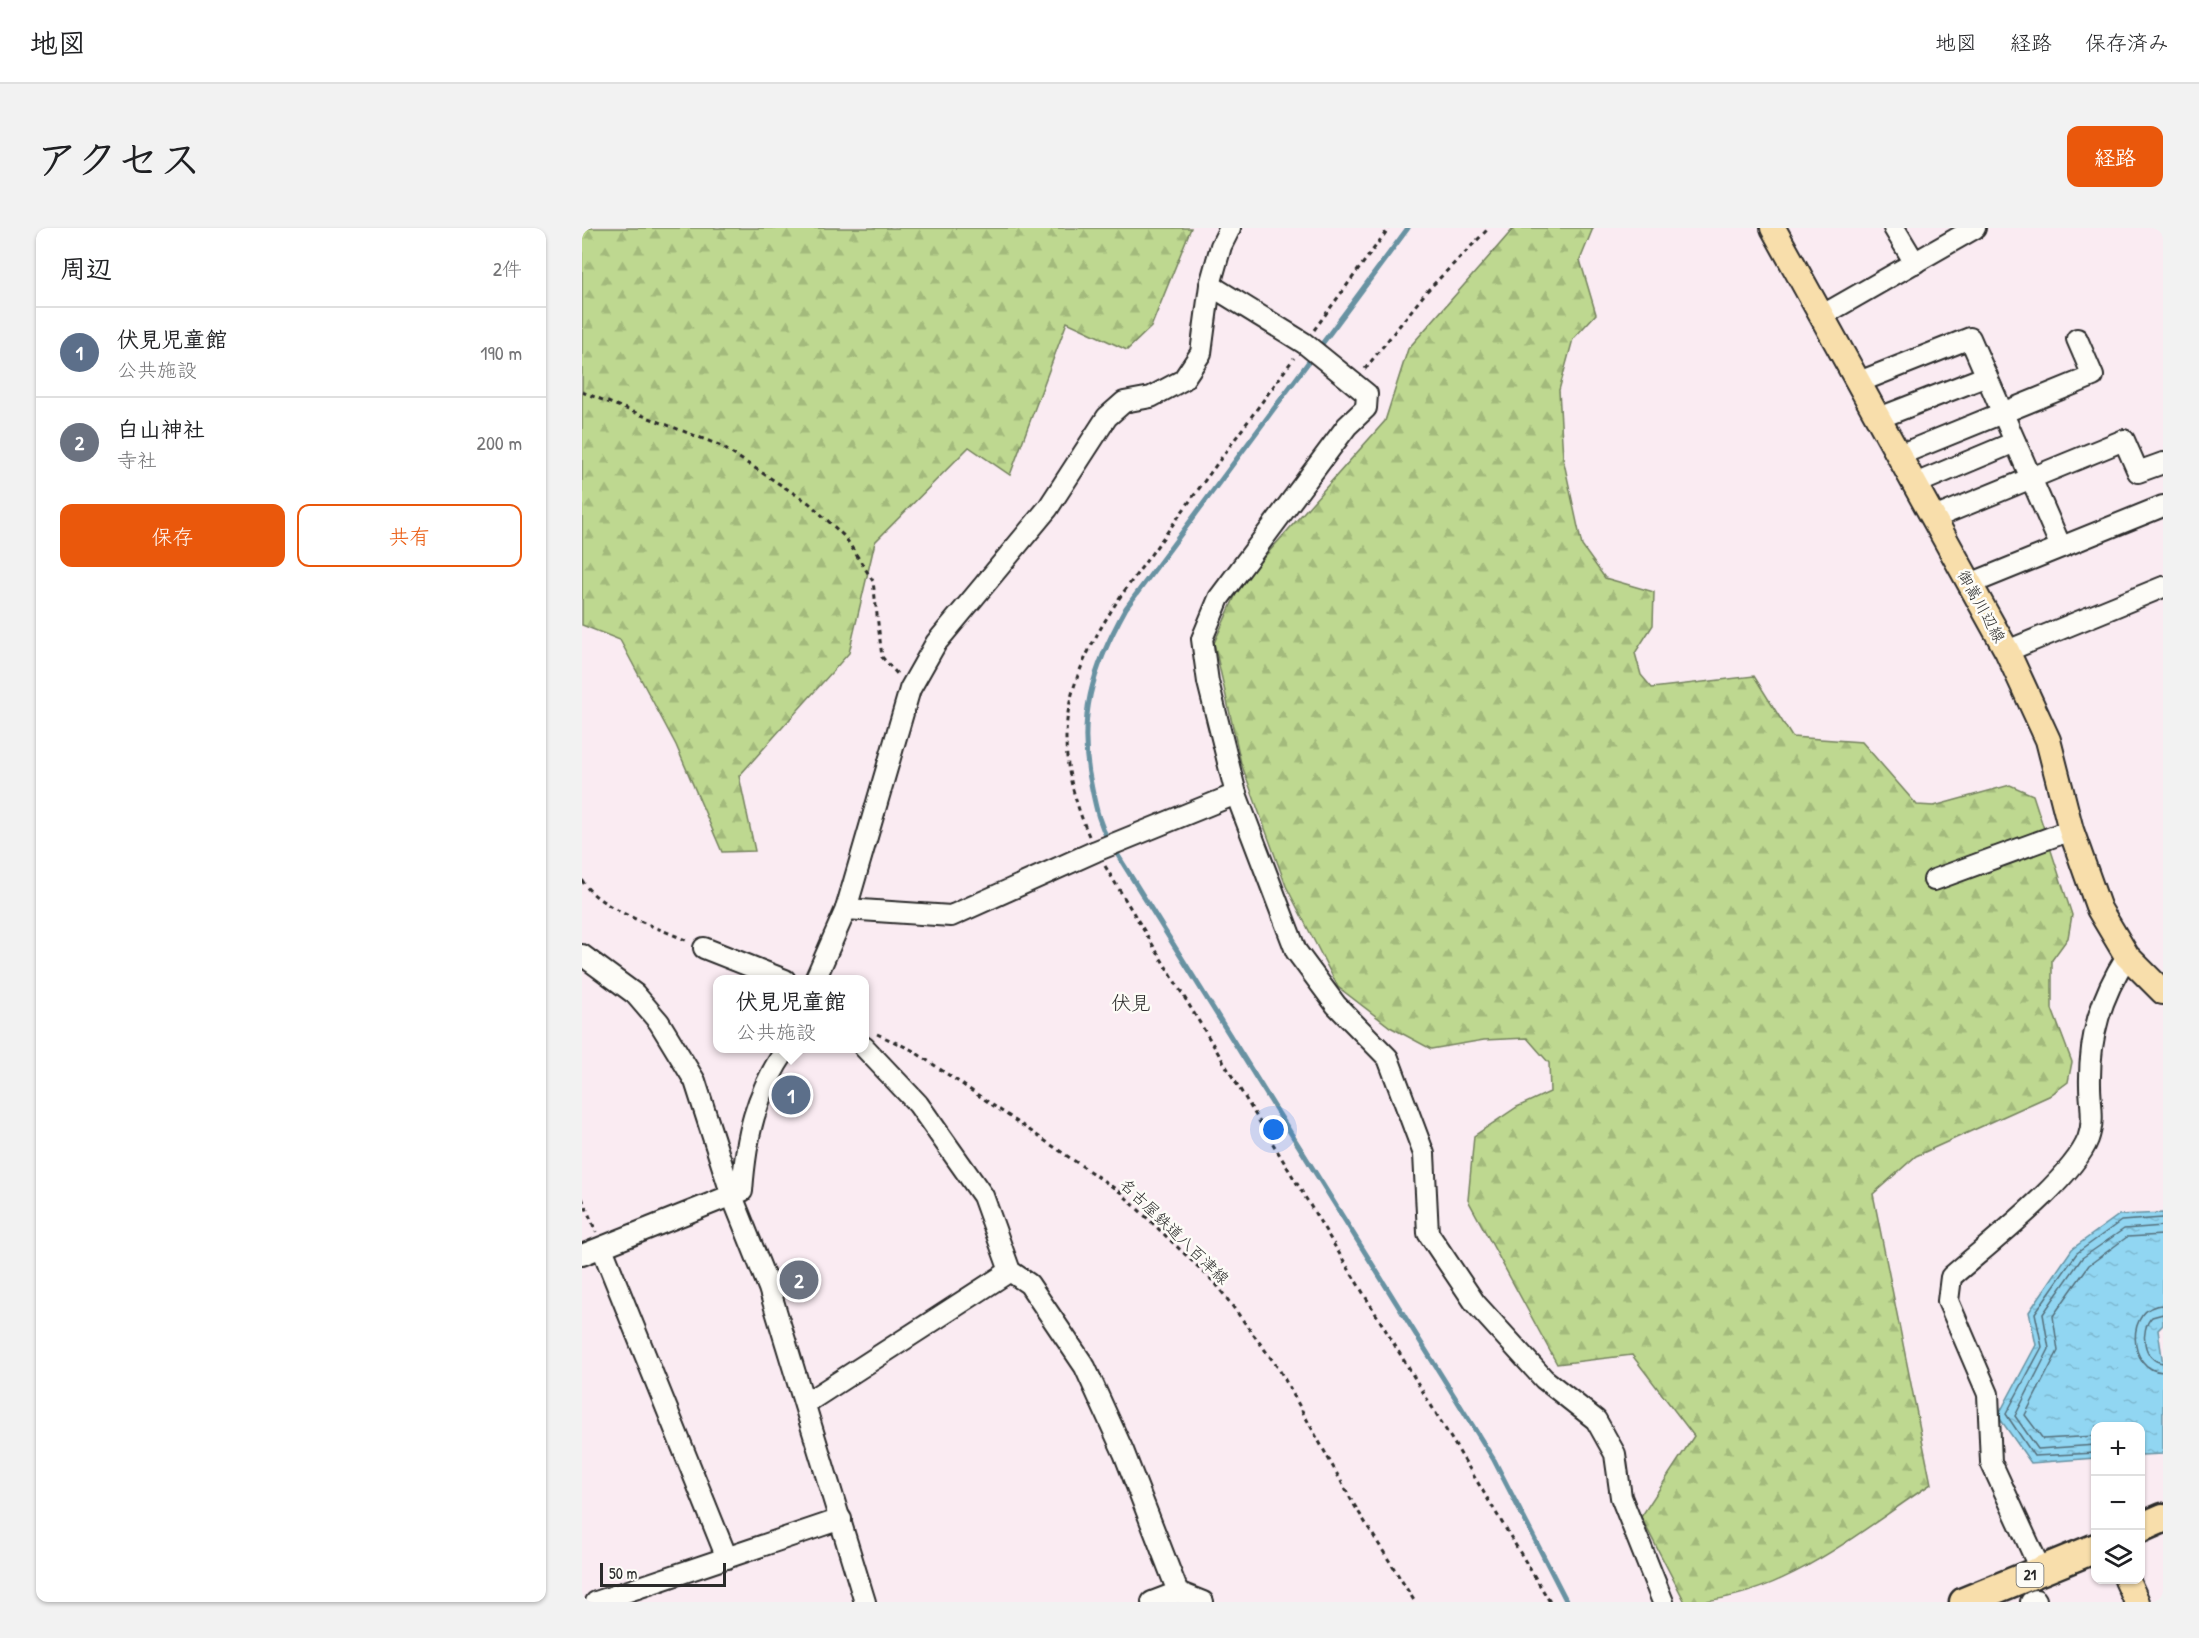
<!DOCTYPE html>
<html lang="ja">
<head>
<meta charset="utf-8">
<style>
	body { margin:0; font-family:"Patrick Hand","Klee One",sans-serif; background:#f2f2f2; color:#202124 }
	.controls { position:absolute; right:18px; bottom:18px; display:grid; overflow:hidden; border-radius:12px; box-shadow:0 2px 4px #0004 }
	.controls button { width:54px; height:54px; display:grid; place-items:center; padding:0; border:0; border-bottom:2px solid #e0e0e0; background:#fff; color:#202124; font:30px sans-serif }
	.scale { position:absolute; left:18px; bottom:15px; width:126px; box-sizing:border-box; padding-left:6px; border:3px solid #2b2b2b; border-top:0; font-size:16px; line-height:21px; white-space:nowrap; color:#2b2b2b; -webkit-text-stroke:4px #fdfcf7; paint-order:stroke }
	.you { position:absolute; left:692px; top:902px; width:21px; height:21px; margin:-15px; border:4px solid #fff; border-radius:50%; background:#1a73e8; box-shadow:0 0 0 9px #1a73e833 }
	.badge { display:grid; place-items:center; width:39px; height:39px; border-radius:50%; background:#ea580c; color:#fff; font-size:20px; font-weight:700 }
	.pin { position:absolute; translate:-50% -50%; border:3px solid #fff; box-shadow:0 2px 6px #0006 }
	.popup { position:absolute; left:131px; top:747px; width:156px; height:78px; box-sizing:border-box; display:grid; place-content:center; border-radius:12px; background:#fff; filter:drop-shadow(0 2px 4px #0005); font-size:20px; white-space:nowrap; color:#757577 }
	.popup b { font-size:22px; color:#202124 }
	.popup::after { content:''; position:absolute; left:50%; top:100%; margin-left:-12px; border:12px solid transparent; border-top-color:#fff }
	.list { margin:0; padding:0; list-style:none }
	h2 { display:flex; justify-content:space-between; align-items:center; height:78px; margin:0; padding:0 24px; font-size:26px }
	h2 small { font-size:20px; font-weight:400; color:#757577 }
	.list li { display:grid; grid-template-columns:39px 1fr auto; gap:18px; align-items:center; box-sizing:border-box; height:90px; padding:0 24px; border-top:2px solid #e0e0e0 }
	.list b { display:block; font-size:22px; white-space:nowrap }
	.list p { margin:0; font-size:20px; white-space:nowrap; color:#757577 }
	.list em { font-size:20px; font-style:normal; color:#757577 }
	.actions { display:flex; gap:12px; padding:18px 24px }
	.actions a { flex:1; padding:14px 0; border:2px solid #ea580c; border-radius:12px; text-align:center; font-size:21px; color:#ea580c }
	.actions .main { background:#ea580c; color:#fff }
	.icon { flex:none; width:33px; height:33px; fill:none; stroke:currentColor; stroke-width:2; stroke-linecap:round; stroke-linejoin:round }
	.map { position:relative; flex:none; width:1581px; height:1374px; overflow:hidden; border-radius:12px }
	header { display:flex; align-items:center; gap:36px; box-sizing:border-box; height:84px; padding:0 30px; background:#fff; border-bottom:2px solid #e0e0e0 }
	header strong { font-size:28px }
	nav { display:flex; gap:33px; margin-inline-start:auto; font-size:21px }
	.intro { display:flex; align-items:center; justify-content:space-between; box-sizing:border-box; height:144px; padding:0 36px }
	h1 { margin:0; font-size:42px }
	.button { padding:15px 27px; border-radius:12px; background:#ea580c; color:#fff; font-size:21px; font-weight:700 }
	main { display:flex; gap:36px; padding:0 36px }
	aside { flex:1; background:#fff; border-radius:12px; box-shadow:0 2px 4px #0004 }
	.map>svg:first-child { display:block }
	.forest { fill:url(#forest-firs); stroke:#74825e; stroke-width:1.5 }
	.water { fill:url(#water-ripples); stroke:#6892a2; stroke-width:1.5 }
	.lines { fill:none; stroke-linecap:round; stroke-linejoin:round }
	.shore { stroke:#546f7b; stroke-width:1.5 }
	.stream { stroke:#6892a2; stroke-width:5 }
	.minor-casing { stroke:#2b2b2b; stroke-width:24 }
	.major-casing { stroke:#2b2b2b; stroke-width:28 }
	.highway-casing { stroke:#2b2b2b; stroke-width:33 }
	.path { stroke:#2b2b2b; stroke-width:3; stroke-dasharray:4.5 4.5; stroke-linecap:butt }
	.minor { stroke:#fdfcf7; stroke-width:20 }
	.major { stroke:#f8deab; stroke-width:24 }
	.highway { stroke:#f8deab; stroke-width:28 }
	.labels { text-anchor:middle; stroke-width:5; stroke-linejoin:round; paint-order:stroke }
	.shield { fill:#fdfcf7; stroke:#6a6a68; stroke-width:1.5 }
	.shield-label { font-size:15px; font-weight:bold; fill:#2b2b2b }
	.street-label { font-size:16px; fill:#2b2b2b; stroke:#fdfcf7 }
	.quarter-label { font-size:20px; fill:#2b2b2b; stroke:#fdfcf7 }
</style>
</head>
<body>
<header>
<strong>地図</strong>
<nav><a>地図</a><a>経路</a><a>保存済み</a></nav>
</header>
<div class="intro"><h1>アクセス</h1><a class="button">経路</a></div>
<main>
<aside>
<h2>周辺<small>2件</small></h2>
<ul class="list">
<li><span class="badge" style="background:#5c6f8a">1</span><div><b>伏見児童館</b><p>公共施設</p></div><em>190 m</em></li>
<li><span class="badge" style="background:#6b7280">2</span><div><b>白山神社</b><p>寺社</p></div><em>200 m</em></li>
</ul>
<div class="actions"><a class="main">保存</a><a>共有</a></div>
</aside>
<div class="map">
<svg width="1581" height="1374" viewBox="0 0 1581 1374">
	<defs>
		<pattern id="forest-firs" width="22" height="20" patternUnits="userSpaceOnUse" patternTransform="scale(1.5)"><rect width="22" height="20" fill="#bed890"/><path d="M5 1l3.5 6h-7zM16 11l3.5 6h-7z" fill="#a3ba7c"/></pattern>
		<pattern id="water-ripples" width="26" height="14" patternUnits="userSpaceOnUse" patternTransform="scale(1.5)"><rect width="26" height="14" fill="#91d6f2"/><path d="M2 4q2-2 4 0t4 0M15 11q2-2 4 0t4 0" fill="none" stroke="#7db8d0"/></pattern>
	</defs>
	<rect width="100%" height="100%" fill="#faebf2"/>
	<filter id="ink" filterUnits="userSpaceOnUse"><feTurbulence type="fractalNoise" baseFrequency=".0167" numOctaves="2"/><feDisplacementMap in="SourceGraphic" scale="12" xChannelSelector="R" yChannelSelector="G"/><feConvolveMatrix kernelMatrix="1 2 1 2 8 2 1 2 1" color-interpolation-filters="sRGB"/></filter>
	<g filter="url(#ink)">
		<!-- forest -->
		<g class="forest">
			<path d="M 0,0 L 609,0 L 569,99 L 545,122 L 485,94 L 428,247 L 387,219 L 293,314 L 267,425 L 157,548 L 173,623 L 140,624 L 94,517 L 38,412 L 0,397 Z"/>
			<path d="M 932,0 L 1011,0 L 998,32 L 1014,86 L 991,111 L 977,162 L 981,230 L 1000,318 L 1023,350 L 1072,364 L 1071,397 L 1053,425 L 1059,447 L 1070,460 L 1172,448 L 1210,509 L 1280,514 L 1335,577 L 1352,578 L 1428,557 L 1451,567 L 1490,687 L 1486,710 L 1470,732 L 1470,781 L 1490,834 L 1486,854 L 1467,868 L 1334,928 L 1291,966 L 1349,1256 C 1275,1305 1196,1374 1103,1374 L 1059,1289 L 1112,1208 L 1050,1127 L 975,1136 L 886,972 L 892,908 L 935,879 L 968,864 L 967,835 L 945,810 L 902,812 L 849,821 L 808,799 L 756,759 L 704,658 L 659,535 L 632,415 L 659,355 L 803,193 L 826,121 Z"/>
		</g>
		<!-- water -->
		<path class="water" d="M 1581,985 L 1581,1097 L 1576,1102 L 1581,1136 L 1581,1226 L 1559,1227 L 1558,1198 L 1514,1198 L 1513,1230 L 1449,1235 L 1416,1188 L 1454,1117 L 1447,1084 L 1490,1021 L 1537,987 Z"/>
		<g class="lines">
			<!-- shore -->
			<g class="shore">
				<path d="M 1581,1077 C 1543,1078 1545,1143 1581,1144"/>
				<path d="M 1581,1086 L 1570,1089 C 1557,1102 1561,1133 1581,1135"/>
				<path d="M 1514,1208 L 1461,1211 L 1443,1187 L 1476,1123 L 1471,1088 L 1507,1037 L 1545,1009 L 1581,1007"/>
				<path d="M 1514,1217 L 1456,1221 L 1433,1188 L 1467,1121 L 1461,1086 L 1500,1030 L 1542,1001 L 1581,998"/>
				<path d="M 1514,1225 L 1452,1228 L 1424,1186 L 1460,1119 L 1453,1085 L 1495,1025 L 1539,993 L 1581,990"/>
			</g>
			<!-- stream -->
			<g class="stream">
				<path d="M 527,613 C 517,596 514,580 510,561 C 494,490 510,441 544,380 L 826,0"/>
				<path d="M 532,621 L 912,1232 L 985,1374"/>
			</g>
			<!-- minor casing -->
			<g class="minor-casing">
				<g id="minor">
					<path d="M 1312,0 L 1333,35"/>
					<path d="M 628,57 L 722,115 L 785,166 L 784,180 L 765,198 L 637,370 L 620,411 L 626,454 L 654,566 L 714,723 L 754,777 L 806,830 L 842,926 L 846,1005 L 893,1075 L 962,1151 L 1014,1192 L 1033,1226 L 1039,1269 L 1081,1374"/>
					<path d="M 1241,87 L 1393,0"/>
					<path d="M 1277,154 L 1388,110 L 1479,319"/>
					<path d="M 1297,190 L 1405,148"/>
					<path d="M 1317,227 L 1511,148 L 1495,111"/>
					<path d="M 1333,256 L 1433,214"/>
					<path d="M 1352,290 L 1542,212 L 1556,244 L 1581,235"/>
					<path d="M 1388,356 L 1581,278"/>
					<path d="M 1425,423 L 1581,359"/>
					<path d="M 1352,652 L 1489,602"/>
					<path d="M 264,681 L 369,688 L 514,623 L 654,566"/>
					<path d="M 122,720 L 203,752"/>
					<path d="M 0,727 L 53,766 L 77,794 L 113,853 L 150,968 L 187,1060 L 283,1374"/>
					<path d="M 233,752 L 264,681 L 328,461 L 354,415 L 466,280 L 525,189 L 542,174 L 569,169 L 601,152 L 619,125 L 628,57 L 639,18 L 648,0"/>
					<path d="M 282,819 L 336,876 L 401,968 L 428,1043 L 447,1056 L 503,1139 L 542,1225 L 596,1364 L 621,1374"/>
					<path d="M 20,1020 L 145,1330"/>
					<path d="M 0,1027 L 160,963 C 164,909 173,866 205,820"/>
					<path d="M 224,1175 L 428,1043"/>
					<path d="M 1459,1343 L 1409,1234 L 1406,1166 L 1366,1073 L 1369,1049 C 1404,1018 1490,952 1506,911 C 1513,892 1508,876 1508,857 C 1507,808 1519,769 1545,728"/>
					<path d="M 14,1374 L 259,1291"/>
					<path d="M 570,1374 L 596,1364"/>
					<path d="M 1449,1374 L 1454,1372"/>
				</g>
			</g>
			<!-- major casing -->
			<g class="major-casing">
				<g id="major">
					<path d="M 1191,0 L 1425,423 L 1466,512 L 1489,602 L 1517,681 L 1545,728 L 1581,764"/>
					<path d="M 1545,1352 L 1555,1374"/>
				</g>
			</g>
			<!-- highway casing -->
			<g class="highway-casing">
				<g id="highway">
					<path d="M 1558,1300 L 1581,1290"/>
					<path d="M 1382,1374 L 1514,1320"/>
				</g>
			</g>
			<!-- path -->
			<g class="path">
				<path d="M 732,102 L 807,0"/>
				<path d="M 783,141 L 845,63 L 907,0"/>
				<path d="M 0,164 L 137,217 L 227,275 L 263,309 L 291,353 L 300,429 L 317,448"/>
				<path d="M 507,608 C 466,510 482,455 538,369 L 712,130"/>
				<path d="M 523,638 L 968,1374"/>
				<path d="M 0,652 C 14,680 77,700 106,713"/>
				<path d="M 295,806 L 330,822 L 538,964 L 634,1056 L 697,1141 L 771,1275 L 833,1374"/>
				<path d="M 0,970 L 14,1004"/>
			</g>
			<!-- minor -->
			<use href="#minor" class="minor"/>
			<!-- major -->
			<use href="#major" class="major"/>
			<!-- highway -->
			<use href="#highway" class="highway"/>
		</g>
	</g>
	<g class="labels">
		<!-- shield labels -->
		<rect class="shield" x="1434.5" y="1335" width="27" height="24" rx="4.5"/>
		<g class="shield-label">
			<text x="1448" y="1352">21</text>
		</g>
		<!-- street labels -->
		<g class="street-label">
			<text transform="translate(1400 378) rotate(61)" y="6">御嵩川辺線</text>
			<text transform="translate(593 1003) rotate(44)" y="6">名古屋鉄道八百津線</text>
		</g>
		<!-- quarter labels -->
		<g class="quarter-label">
			<text x="549" y="782">伏見</text>
		</g>
	</g>
</svg>
<div class="controls">
<button>+</button>
<button>−</button>
<button><svg class="icon" aria-label="layers" viewBox="0 0 24 24"><path d="M12 4l9 5-9 5-9-5zM3 14l9 5 9-5"/></svg></button>
</div>
<div class="scale">50 m</div>
<div class="you"></div>
<div class="pin badge" style="left:209px;top:867px;background:#5c6f8a">1</div>
<div class="popup"><b>伏見児童館</b>公共施設</div>
<div class="pin badge" style="left:217px;top:1052px;background:#6b7280">2</div>
</div>
</main>
</body>
</html>
